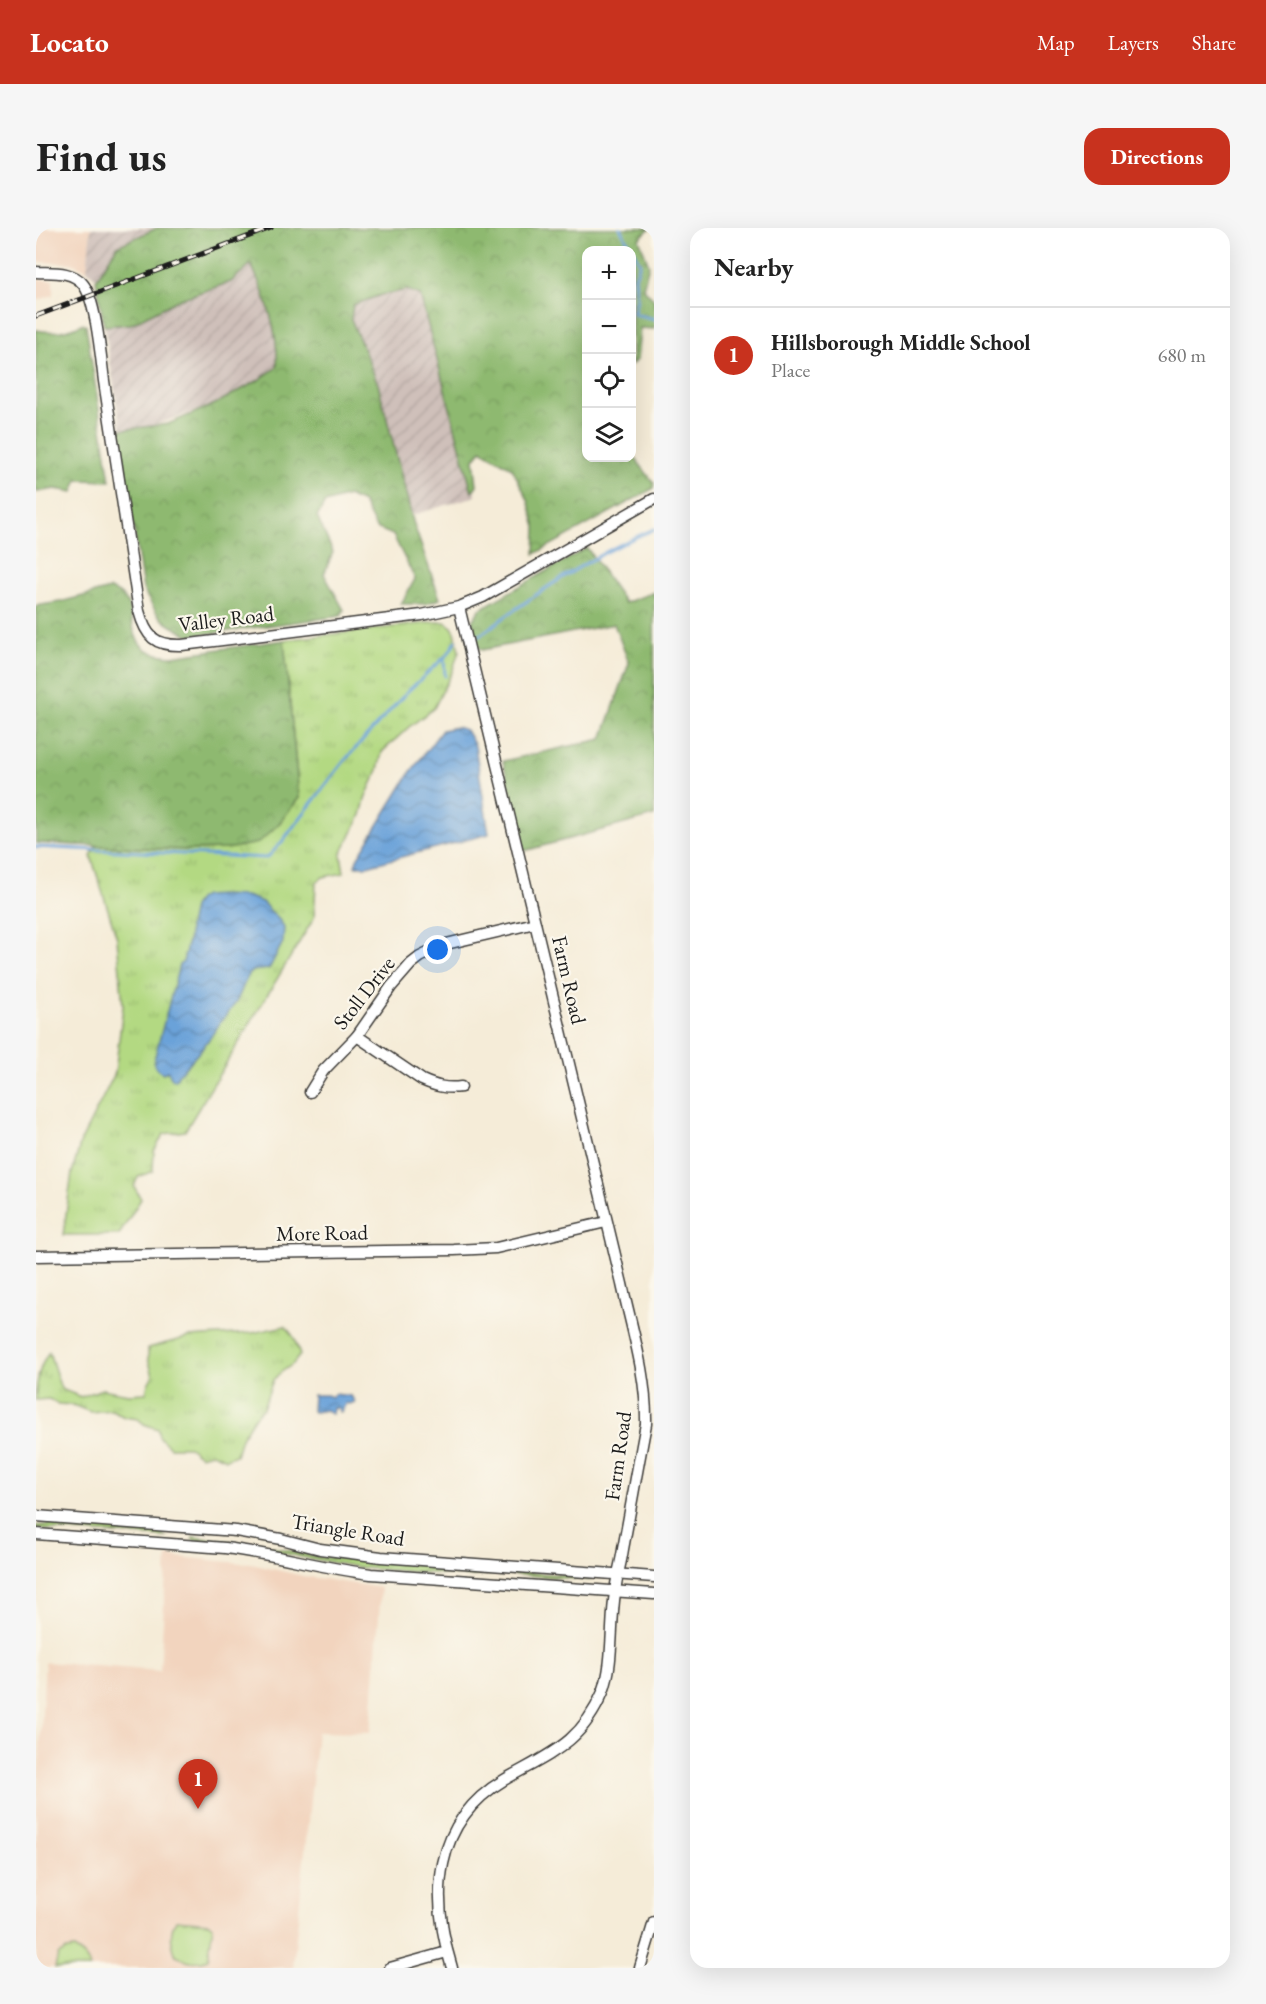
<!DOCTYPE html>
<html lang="en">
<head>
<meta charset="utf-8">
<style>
	body { margin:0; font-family:"EB Garamond",serif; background:#f6f6f6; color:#222 }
	.controls { position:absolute; right:18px; top:18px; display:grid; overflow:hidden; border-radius:12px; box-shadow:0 6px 24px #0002 }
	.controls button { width:54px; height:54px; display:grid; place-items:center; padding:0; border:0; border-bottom:2px solid #e0e0e0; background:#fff; color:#222; font:30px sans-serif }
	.you { position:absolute; left:402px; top:722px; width:21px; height:21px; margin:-15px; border:4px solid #fff; border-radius:50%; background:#1a73e8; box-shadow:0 0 0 9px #1a73e833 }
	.badge { display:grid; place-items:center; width:39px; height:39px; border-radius:50%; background:#c8321e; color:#fff; font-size:20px; font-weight:700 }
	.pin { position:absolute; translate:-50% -50px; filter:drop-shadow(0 2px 3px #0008) }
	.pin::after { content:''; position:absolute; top:32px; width:21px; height:18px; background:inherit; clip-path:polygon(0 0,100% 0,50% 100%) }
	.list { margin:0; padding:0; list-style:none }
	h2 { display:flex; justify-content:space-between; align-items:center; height:78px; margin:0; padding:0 24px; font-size:26px }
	h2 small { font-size:20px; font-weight:400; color:#767676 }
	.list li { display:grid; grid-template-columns:39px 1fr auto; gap:18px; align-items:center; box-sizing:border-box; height:96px; padding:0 24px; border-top:2px solid #e0e0e0 }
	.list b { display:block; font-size:22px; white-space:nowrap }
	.list p { margin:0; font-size:20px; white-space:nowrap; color:#767676 }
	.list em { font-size:20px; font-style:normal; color:#767676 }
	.icon { flex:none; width:33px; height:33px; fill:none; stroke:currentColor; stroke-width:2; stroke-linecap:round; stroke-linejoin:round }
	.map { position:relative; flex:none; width:618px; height:1740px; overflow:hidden; border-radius:18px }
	header { display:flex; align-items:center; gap:36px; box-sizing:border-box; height:84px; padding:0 30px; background:#c8321e; color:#fff }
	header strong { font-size:28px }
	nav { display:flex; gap:33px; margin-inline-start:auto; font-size:21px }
	.intro { display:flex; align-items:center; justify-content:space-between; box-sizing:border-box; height:144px; padding:0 36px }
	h1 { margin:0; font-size:42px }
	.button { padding:15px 27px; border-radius:18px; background:#c8321e; color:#fff; font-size:21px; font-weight:700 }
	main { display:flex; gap:36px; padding:0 36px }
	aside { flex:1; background:#fff; border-radius:18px; box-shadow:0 6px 24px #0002 }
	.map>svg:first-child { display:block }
	.built { fill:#f2d4be }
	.industrial { fill:url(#industrial-furrows) }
	.grass { fill:url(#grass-tufts); stroke:#687a4f; stroke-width:1.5 }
	.forest { fill:url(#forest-crowns); stroke:#556a46; stroke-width:1.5 }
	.park { fill:#b3d982; stroke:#687a4f; stroke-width:1.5 }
	.water { fill:url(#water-waves); stroke:#435f7a; stroke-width:1.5 }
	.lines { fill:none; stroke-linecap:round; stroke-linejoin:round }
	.stream { stroke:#6aa2d9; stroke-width:3 }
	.minor-casing { stroke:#3d3b38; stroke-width:13 }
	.minor { stroke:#fff; stroke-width:10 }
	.rail-casing { stroke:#1c1c1c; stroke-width:5 }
	.rail { stroke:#fbf7ec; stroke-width:3; stroke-dasharray:9; stroke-linecap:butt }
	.labels { text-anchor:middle; stroke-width:4.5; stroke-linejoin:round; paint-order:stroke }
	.street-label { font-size:21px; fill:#1c1c1c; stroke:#fbf7ec }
</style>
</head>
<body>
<header>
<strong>Locato</strong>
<nav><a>Map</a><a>Layers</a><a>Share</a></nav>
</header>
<div class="intro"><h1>Find us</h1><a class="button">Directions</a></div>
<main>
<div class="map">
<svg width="618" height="1740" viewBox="0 0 618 1740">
	<defs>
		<pattern id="industrial-furrows" width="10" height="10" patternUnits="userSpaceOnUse" patternTransform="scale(1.5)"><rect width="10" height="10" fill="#cfc0ba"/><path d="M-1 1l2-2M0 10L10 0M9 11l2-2" fill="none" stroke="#b1a49f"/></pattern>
		<pattern id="grass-tufts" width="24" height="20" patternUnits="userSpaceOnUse" patternTransform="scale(1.5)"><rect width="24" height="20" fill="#b3d982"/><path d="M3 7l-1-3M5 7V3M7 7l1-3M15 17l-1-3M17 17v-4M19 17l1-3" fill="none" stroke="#99ba70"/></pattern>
		<pattern id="forest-crowns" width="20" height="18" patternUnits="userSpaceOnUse" patternTransform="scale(1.5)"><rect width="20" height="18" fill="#8eb970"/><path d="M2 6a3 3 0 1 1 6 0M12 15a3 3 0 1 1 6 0" fill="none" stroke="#7a9e60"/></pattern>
		<pattern id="water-waves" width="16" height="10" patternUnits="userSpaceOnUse" patternTransform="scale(1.5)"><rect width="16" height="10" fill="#6aa2d9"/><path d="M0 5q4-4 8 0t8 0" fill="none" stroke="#5683af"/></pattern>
	</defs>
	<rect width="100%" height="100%" fill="#fbf7ec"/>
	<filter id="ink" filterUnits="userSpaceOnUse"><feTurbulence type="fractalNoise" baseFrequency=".0167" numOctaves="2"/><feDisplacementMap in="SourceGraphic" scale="12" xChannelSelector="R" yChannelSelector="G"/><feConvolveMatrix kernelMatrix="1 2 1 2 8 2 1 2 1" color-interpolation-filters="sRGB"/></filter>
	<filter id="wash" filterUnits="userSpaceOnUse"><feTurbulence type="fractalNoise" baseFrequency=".008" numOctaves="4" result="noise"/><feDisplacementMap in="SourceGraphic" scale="24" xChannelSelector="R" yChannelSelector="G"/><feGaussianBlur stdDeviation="1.35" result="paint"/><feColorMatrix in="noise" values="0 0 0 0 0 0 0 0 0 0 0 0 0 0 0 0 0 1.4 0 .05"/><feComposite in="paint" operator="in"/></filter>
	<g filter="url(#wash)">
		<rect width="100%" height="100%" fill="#f5ecd8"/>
		<!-- built -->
		<g class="built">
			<path d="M 0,0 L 55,0 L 51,42 L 35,35 L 0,34 Z"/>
			<path d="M 0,51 L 17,52 L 17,67 L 0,73 Z"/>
			<path d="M 131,1328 L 215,1336 L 267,1348 L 345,1360 L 334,1505 L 281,1504 L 257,1740 L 0,1740 L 0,1592 L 9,1434 L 124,1443 Z"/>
		</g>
		<!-- industrial -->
		<g class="industrial">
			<path d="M 55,0 L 199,0 L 63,52 L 51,42 Z"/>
			<path d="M 222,29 L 259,149 L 86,208 L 66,84 Z"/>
			<path d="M 383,52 L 440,268 L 373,288 L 307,73 Z"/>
		</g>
		<!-- grass -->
		<g class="grass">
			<path d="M 399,394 L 409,394 L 416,399 L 419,404 L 423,423 L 416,444 L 398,480 L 373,499 L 346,524 L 342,542 L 330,568 L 325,587 L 305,626 L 308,645 L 287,649 L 280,655 L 278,690 L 149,903 L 128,906 L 118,923 L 117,943 L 102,949 L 98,958 L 105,971 L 83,1007 L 27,1007 L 36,945 L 45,913 L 79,845 L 87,778 L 81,710 L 55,628 L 60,618 L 150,622 L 191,621 L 263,570 L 248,412 Z"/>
			<path d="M 249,1098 L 257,1108 L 264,1127 L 257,1136 L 244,1145 L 237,1152 L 227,1180 L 219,1188 L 205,1210 L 200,1227 L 190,1231 L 176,1225 L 164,1228 L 153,1219 L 134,1219 L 123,1209 L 122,1201 L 108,1196 L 102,1191 L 88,1189 L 76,1182 L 54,1184 L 37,1177 L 22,1176 L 13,1171 L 0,1172 C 0,1155 3,1138 13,1124 L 25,1161 L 45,1169 L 66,1161 L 92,1166 L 110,1165 L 112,1156 L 117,1147 L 112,1131 L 112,1120 L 153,1109 L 216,1105 Z"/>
			<path d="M 27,1295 L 120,1302 L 131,1309 L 0,1301 L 0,1298 Z"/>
			<path d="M 157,1309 L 224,1317 L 284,1329 L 539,1348 L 556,1352 L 461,1345 L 434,1348 L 328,1340 L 265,1329 L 220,1319 L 157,1312 Z"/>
		</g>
		<!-- forest -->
		<g class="forest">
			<path d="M 121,0 L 614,0 L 603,11 L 613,37 L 607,60 L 618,72 L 618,101 L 604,100 L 601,132 L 596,136 L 596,22 L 550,22 L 550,230 L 596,230 L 596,226 L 618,255 L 618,260 L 499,326 L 500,299 L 492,272 L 476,240 L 445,222 L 438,231 L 441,257 L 436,264 L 384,67 L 371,62 L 345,67 L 317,77 L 315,91 L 342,156 L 378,297 L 404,371 L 389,376 L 365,376 L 379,351 L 357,307 L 340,300 L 327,275 L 312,268 L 289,275 L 281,289 L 297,324 L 288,346 L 308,382 L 305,388 L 155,408 C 126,395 121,389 107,361 L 83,202 L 132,196 L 179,176 L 221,153 L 241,139 C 243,104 230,68 215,36 L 195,54 L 144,71 L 95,96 L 68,98 L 60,52 L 81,18 Z"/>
			<path d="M 46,96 L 50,97 L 74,253 L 42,252 L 37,264 L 19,261 L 0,264 L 0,102 C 17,105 30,104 46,96 Z"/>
			<path d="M 551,320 L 589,375 L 618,364 L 618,588 L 488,623 L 467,533 L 566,511 L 593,435 L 578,396 L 446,422 L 442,419 L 436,393 L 444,381 Z"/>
			<path d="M 74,361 C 113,372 75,425 136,428 L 248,412 L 263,570 L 241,598 L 222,615 L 191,621 L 150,622 L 0,615 L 0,378 L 24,374 Z"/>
		</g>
		<!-- park -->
		<g class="park">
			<path d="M 140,1692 L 174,1695 L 177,1698 L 172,1731 C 161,1736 151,1733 140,1728 C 135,1715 133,1704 140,1692 Z"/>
			<path d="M 38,1721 C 46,1726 52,1730 54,1740 L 19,1740 L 22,1727 L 31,1722 Z"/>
		</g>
		<!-- water -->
		<g class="water">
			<path d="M 421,499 L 430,502 L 439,518 L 453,606 L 331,638 L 319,638 L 321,631 L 374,545 L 406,502 Z"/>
			<path d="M 184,667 L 210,668 L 226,674 L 245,694 L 248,699 L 247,714 L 233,741 L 216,743 C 208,752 207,761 201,772 C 197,781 189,787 184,795 C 171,816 159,830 142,847 L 140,852 L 136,851 L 132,843 L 127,845 C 121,842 118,840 118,832 L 139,753 L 143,737 L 147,734 L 153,709 L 153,699 L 157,679 L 162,672 L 168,668 Z"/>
			<path d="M 298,1166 L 315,1168 L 319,1174 L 313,1176 L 310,1175 L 306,1183 L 304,1184 L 302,1180 L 297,1180 L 296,1186 L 290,1182 L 279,1184 L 276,1183 L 277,1167 L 291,1167 L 296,1169 Z"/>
		</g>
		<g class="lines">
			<!-- stream -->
			<g class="stream">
				<path d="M 584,0 L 604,35 L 599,49 L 601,70 L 598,86 L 618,91"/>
				<path d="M 443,408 C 499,366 554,328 618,301"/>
				<path d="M 408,430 L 409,448"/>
				<path d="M 0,619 L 231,630 L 245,615 L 309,532 L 371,464 L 412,426 L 420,413"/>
			</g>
		</g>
	</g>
	<g filter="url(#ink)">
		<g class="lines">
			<!-- minor casing -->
			<g class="minor-casing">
				<g id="minor">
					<path d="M 0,44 C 15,45 36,42 47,56 C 60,72 65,130 68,153 C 80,229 91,306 103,383 C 110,409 119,418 146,417 L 386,387 L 423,379 L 447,369 L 618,271"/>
					<path d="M 321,808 L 386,852 C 399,858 410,861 425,859"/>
					<path d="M 274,864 L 287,843 L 321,808 L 355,759 L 375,736 L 384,729 L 410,716 L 499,695"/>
					<path d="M 0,1028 L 418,1022 L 460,1020 L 570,994"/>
					<path d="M 0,1288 L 200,1303 L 245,1311 L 284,1321 L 345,1329 L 618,1349"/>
					<path d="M 0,1306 L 189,1320 C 238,1326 286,1340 335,1346 L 618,1366"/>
					<path d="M 354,1740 L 411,1724"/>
					<path d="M 416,1740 C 394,1669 397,1594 468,1552 C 513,1526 545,1516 567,1464 C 578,1435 574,1396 579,1365 C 580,1350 585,1336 587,1321 C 595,1279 602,1237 610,1196 C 611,1148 596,1102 586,1056 L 423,379"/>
					<path d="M 604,1740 L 618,1694"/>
				</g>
			</g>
			<!-- minor -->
			<use href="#minor" class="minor"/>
			<!-- rail casing -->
			<g class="rail-casing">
				<path id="rail" d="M 0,88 L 235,0"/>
			</g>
			<!-- rail -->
			<use href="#rail" class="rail"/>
		</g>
	</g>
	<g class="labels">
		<!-- street labels -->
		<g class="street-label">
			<text transform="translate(190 391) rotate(-7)" y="7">Valley Road</text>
			<text transform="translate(533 752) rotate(77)" y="7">Farm Road</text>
			<text transform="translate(328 765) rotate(-52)" y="7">Stoll Drive</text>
			<text transform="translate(286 1005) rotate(-1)" y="7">More Road</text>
			<text transform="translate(582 1228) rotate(-82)" y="7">Farm Road</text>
			<text transform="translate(312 1302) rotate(9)" y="7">Triangle Road</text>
		</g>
	</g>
</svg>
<div class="controls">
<button>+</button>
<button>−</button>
<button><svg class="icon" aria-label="locate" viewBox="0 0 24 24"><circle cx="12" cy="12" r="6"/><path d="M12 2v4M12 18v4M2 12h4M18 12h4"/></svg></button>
<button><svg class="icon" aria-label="layers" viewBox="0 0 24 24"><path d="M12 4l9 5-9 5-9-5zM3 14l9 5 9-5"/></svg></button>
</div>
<div class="you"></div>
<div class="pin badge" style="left:162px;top:1581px">1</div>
</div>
<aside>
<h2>Nearby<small></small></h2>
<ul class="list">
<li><span class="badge">1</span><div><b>Hillsborough Middle School</b><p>Place</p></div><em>680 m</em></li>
</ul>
</aside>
</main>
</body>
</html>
